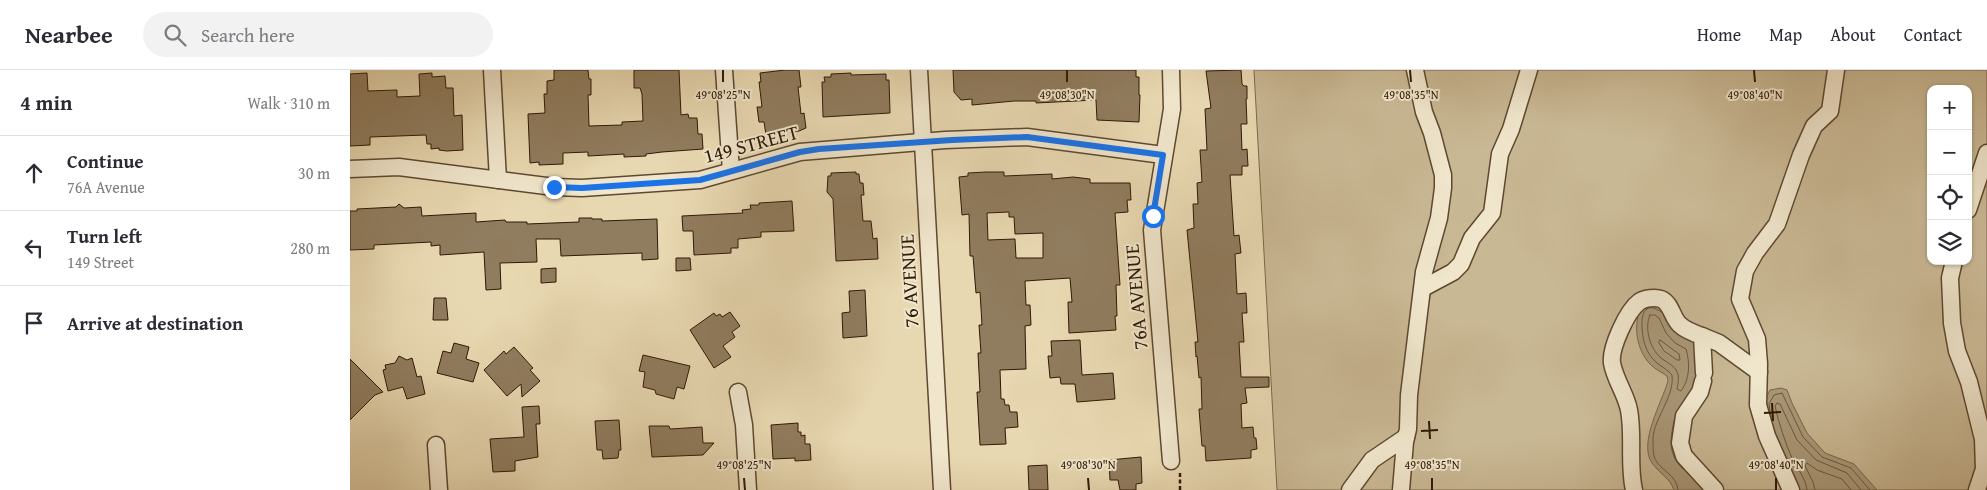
<!DOCTYPE html>
<html lang="en">
<head>
<meta charset="utf-8">
<style>
	body { margin:0; font-family:"Gentium Book Plus",serif; background:#f2f2f3; color:#2b2b33 }
	.controls { position:absolute; right:15px; top:15px; display:grid; overflow:hidden; border-radius:10px; box-shadow:0 1px 4px #0004 }
	.controls button { width:45px; height:45px; display:grid; place-items:center; padding:0; border:0; border-bottom:1px solid #e1e1e2; background:#fff; color:#2b2b33; font:25px sans-serif }
	.stop { position:absolute; width:15px; height:15px; margin:-11px; border:4px solid #1a73e8; border-radius:50%; background:#fff }
	.stop.end { background:#1a73e8; border-color:#fff; box-shadow:0 1px 5px #0008 }
	.list { margin:0; padding:0; list-style:none }
	h2 { display:flex; justify-content:space-between; align-items:center; height:65px; margin:0; padding:0 20px; font-size:21px }
	h2 small { font-size:16px; font-weight:400; color:#7c7c81 }
	.list li { display:grid; grid-template-columns:32px 1fr auto; gap:15px; align-items:center; box-sizing:border-box; height:75px; padding:0 20px; border-top:1px solid #e1e1e2 }
	.list b { display:block; font-size:19px; white-space:nowrap }
	.list p { margin:0; font-size:16px; white-space:nowrap; color:#7c7c81 }
	.list em { font-size:16px; font-style:normal; color:#7c7c81 }
	.icon { flex:none; width:28px; height:28px; fill:none; stroke:currentColor; stroke-width:2; stroke-linecap:round; stroke-linejoin:round }
	.map { position:relative; flex:none; width:1637px; height:420px; overflow:hidden }
	header { display:flex; align-items:center; gap:30px; box-sizing:border-box; height:70px; padding:0 25px; background:#fff; border-bottom:1px solid #e1e1e2 }
	header strong { font-size:24px }
	nav { display:flex; gap:28px; margin-inline-start:auto; font-size:18px }
	.search { width:350px; height:45px; background:#f2f2f3; display:flex; align-items:center; gap:12px; box-sizing:border-box; padding:0 18px; border-radius:28px; color:#7c7c81; font-size:19px }
	main { display:flex }
	aside { flex:1; background:#fff }
	.map>svg:first-child { display:block }
	.green { fill:#c9b894; stroke:#7c684c; fill-rule:evenodd }
	.water { fill:#a99777; stroke:#796549 }
	.lines { fill:none; stroke-linecap:round; stroke-linejoin:round }
	.shore { stroke:#6c583e; stroke-width:1 }
	.building { fill:#907c5e; stroke:#301905; fill-rule:evenodd }
	.minor-casing { stroke:#5e4930; stroke-width:19 }
	.path { stroke:#301905; stroke-width:2.5; stroke-dasharray:4 2.5; stroke-linecap:butt }
	.minor { stroke:#f0e6cc; stroke-width:16 }
	.route { stroke:#1a73e8; stroke-width:6 }
	.ticks { fill:none; stroke:#301905; stroke-width:2 }
	.labels { text-anchor:middle; stroke-width:4; stroke-linejoin:round; paint-order:stroke }
	.street-label { font-size:20px; fill:#301905; stroke:#f0e6cc }
	.ticks-label { font-size:12px; text-anchor:middle; fill:#301905; stroke:#f0e6cc; stroke-width:4; stroke-linejoin:round; paint-order:stroke }
</style>
</head>
<body>
<header>
<strong>Nearbee</strong>
<div class="search"><svg class="icon" aria-label="search" viewBox="0 0 24 24"><circle cx="10" cy="10" r="6"/><path d="M15 15l6 6"/></svg>Search here</div>
<nav><a>Home</a><a>Map</a><a>About</a><a>Contact</a></nav>
</header>
<main>
<aside>
<h2>4 min<small>Walk · 310 m</small></h2>
<ul class="list">
<li><svg class="icon" aria-label="ahead" viewBox="0 0 24 24"><path d="M12 20V5M6 11l6-6 6 6"/></svg><div><b>Continue</b><p>76A Avenue</p></div><em>30 m</em></li>
<li><svg class="icon" aria-label="left" viewBox="0 0 24 24"><path d="M17 20v-9H6M10 6l-5 5 5 5"/></svg><div><b>Turn left</b><p>149 Street</p></div><em>280 m</em></li>
<li><svg class="icon" aria-label="arrive" viewBox="0 0 24 24"><path d="M6 21V4h12l-3 4 3 4H6"/></svg><div><b>Arrive at destination</b></div></li>
</ul>
</aside>
<div class="map">
<svg width="1637" height="420" viewBox="0 0 1637 420">
	<rect width="100%" height="100%" fill="#e8d8b1"/>
	<filter id="stains"><feTurbulence type="fractalNoise" baseFrequency=".004" numOctaves="4"/><feColorMatrix values="0 0 0 0 .2 0 0 0 0 .09 0 0 0 0 .02 0 0 0 .5 -.17"/></filter>
	<radialGradient id="worn" r=".72"><stop offset=".6" stop-color="#630" stop-opacity="0"/><stop offset="1" stop-color="#630" stop-opacity=".3"/></radialGradient>
	<!-- green -->
	<path class="green" d="M 904,0 L 1637,0 L 1637,420 L 927,420 ZM 1581,19 L 1618,19 L 1618,191 L 1581,191 Z"/>
	<!-- water -->
	<g class="water">
		<path d="M 1310,234 L 1345,270 L 1349,303 L 1325,367 L 1360,420 L 1324,420 C 1320,408 1309,403 1302,393 C 1288,373 1312,332 1318,311 L 1317,306 C 1311,302 1305,299 1300,294 C 1286,279 1283,255 1291,237 Z"/>
		<path d="M 1431,318 L 1437,320 L 1442,333 L 1457,363 L 1475,383 L 1504,394 L 1527,420 L 1447,420 L 1413,334 L 1420,320 Z"/>
	</g>
	<g class="lines">
		<!-- shore -->
		<g class="shore">
			<path d="M 1311,242 C 1307,239 1301,236 1297,239 C 1292,243 1292,249 1292,254 C 1292,268 1295,283 1307,293 C 1312,297 1318,300 1322,305 C 1325,328 1301,351 1303,373 C 1303,378 1303,385 1305,389 C 1311,401 1327,405 1328,420"/>
			<path d="M 1300,245 L 1305,245 L 1309,248 L 1316,263 L 1325,273 L 1336,279 C 1340,293 1340,309 1331,321 L 1327,319 C 1328,313 1330,306 1326,300 C 1323,295 1316,292 1311,288 C 1300,279 1294,258 1300,245 Z"/>
			<path d="M 1310,270 L 1329,284 L 1330,290 L 1327,290 L 1314,281 L 1309,273 Z"/>
			<path d="M 1421,348 L 1419,334 L 1424,325 L 1432,323 L 1453,367 L 1472,387 L 1501,398 L 1520,420"/>
			<path d="M 1324,351 C 1320,370 1318,385 1333,399"/>
			<path d="M 1457,420 C 1456,409 1447,398 1442,388 C 1435,372 1429,354 1425,336 L 1427,333 L 1430,334 L 1447,370 L 1466,390 L 1497,403 L 1511,420"/>
			<path d="M 1465,420 L 1463,412 L 1455,396 L 1457,393 L 1467,400 L 1492,409 L 1501,420"/>
		</g>
	</g>
	<!-- building -->
	<g class="building">
		<path d="M 204,0 L 238,0 L 239,9 L 241,9 L 241,25 L 238,25 L 239,56 L 272,55 L 272,52 L 293,51 L 292,24 L 290,18 L 284,18 L 284,0 L 329,0 L 331,45 L 338,44 L 339,48 L 347,48 L 348,64 L 352,64 L 353,79 L 312,82 L 296,84 L 296,86 L 274,87 L 274,84 L 238,86 L 238,82 L 213,83 L 213,94 L 189,95 L 189,92 L 180,93 L 178,44 L 195,43 L 194,24 L 197,24 L 197,11 L 204,10 Z"/>
		<path d="M 435,0 L 449,0 L 451,17 L 448,17 L 451,44 L 454,43 L 456,58 L 449,61 L 416,65 L 414,52 L 409,52 L 407,37 L 412,37 L 409,12 L 411,12 L 410,3 Z"/>
		<path d="M 603,0 L 786,0 L 786,7 L 789,7 L 789,25 L 790,25 L 789,52 L 747,50 L 746,30 L 686,33 L 686,31 L 664,31 L 622,35 L 622,29 L 611,30 L 604,22 Z"/>
		<path d="M 891,0 L 892,14 L 894,16 L 897,16 L 897,29 L 896,29 L 897,54 L 891,54 L 892,80 L 897,79 L 898,96 L 892,96 L 892,105 L 880,105 L 884,166 L 889,165 L 891,183 L 885,184 L 887,224 L 896,223 L 897,243 L 892,243 L 894,272 L 889,272 L 891,307 L 919,307 L 919,317 L 895,318 L 897,333 L 891,334 L 892,358 L 903,357 L 904,368 L 906,368 L 907,379 L 901,380 L 901,388 L 856,391 L 855,376 L 852,376 L 850,352 L 849,339 L 852,339 L 851,307 L 849,308 L 847,286 L 846,287 L 845,272 L 848,272 L 837,160 L 844,158 L 843,134 L 848,134 L 847,113 L 852,112 L 850,80 L 857,80 L 855,39 L 861,38 L 856,1 Z"/>
		<path d="M 17,3 L 18,21 L 47,20 L 47,27 L 70,26 L 69,4 L 82,3 L 82,7 L 95,6 L 96,18 L 103,18 L 104,46 L 112,45 L 113,80 L 97,81 L 89,80 L 89,78 L 81,79 L 81,74 L 77,74 L 76,65 L 20,67 L 20,75 L 0,76 L 0,4 Z"/>
		<path d="M 501,3 L 501,5 L 536,4 L 536,10 L 539,10 L 540,43 L 473,47 L 472,12 L 475,12 L 474,7 L 481,7 L 481,4 Z"/>
		<path d="M 506,102 L 506,104 L 509,104 L 510,113 L 513,113 L 514,125 L 511,125 L 513,151 L 521,151 L 523,169 L 527,168 L 528,189 L 486,191 L 483,129 L 477,122 L 478,106 L 481,106 L 481,103 Z"/>
		<path d="M 636,102 L 654,102 L 654,106 L 702,104 L 702,109 L 723,107 L 740,109 L 740,113 L 780,113 L 781,130 L 777,130 L 778,142 L 765,143 L 770,215 L 766,215 L 767,246 L 765,246 L 766,260 L 719,263 L 718,232 L 722,232 L 720,208 L 675,211 L 676,235 L 680,235 L 681,255 L 675,256 L 676,299 L 650,300 L 651,329 L 654,329 L 655,335 L 659,335 L 660,342 L 667,342 L 668,357 L 655,358 L 656,374 L 630,375 L 627,322 L 630,322 L 628,283 L 631,283 L 629,255 L 632,255 L 630,222 L 626,223 L 623,186 L 620,186 L 619,144 L 612,145 L 609,107 L 618,106 L 618,103 ZM 659,142 L 659,147 L 664,147 L 665,164 L 693,163 L 693,188 L 666,188 L 665,169 L 638,170 L 637,143 Z"/>
		<path d="M 442,131 L 444,161 L 411,162 L 411,167 L 388,169 L 388,178 L 381,178 L 381,183 L 344,185 L 343,161 L 333,161 L 332,146 L 393,143 L 392,140 L 401,139 L 400,135 L 409,135 L 409,133 Z"/>
		<path d="M 49,134 L 54,138 L 71,137 L 72,146 L 126,143 L 126,152 L 155,150 L 156,152 L 177,152 L 177,154 L 229,152 L 229,148 L 242,148 L 242,149 L 252,149 L 252,151 L 307,149 L 308,189 L 292,190 L 292,183 L 211,186 L 210,169 L 186,169 L 187,192 L 150,193 L 151,219 L 136,220 L 134,182 L 90,185 L 90,175 L 81,176 L 81,172 L 24,175 L 24,179 L 0,180 L 0,141 L 7,141 L 7,139 L 46,137 Z"/>
		<path d="M 326,188 L 340,188 L 341,200 L 326,201 Z"/>
		<path d="M 206,198 L 206,212 L 191,213 L 191,199 Z"/>
		<path d="M 515,220 L 517,266 L 493,268 L 492,243 L 500,242 L 499,221 Z"/>
		<path d="M 84,228 L 96,228 L 98,250 L 83,250 Z"/>
		<path d="M 380,242 L 390,256 L 382,262 L 385,267 L 373,276 L 381,287 L 364,298 L 340,260 L 364,243 L 366,246 L 370,244 L 372,247 Z"/>
		<path d="M 730,270 L 732,305 L 763,303 L 765,329 L 727,332 L 725,314 L 711,314 L 710,307 L 700,308 L 698,286 L 702,286 L 701,271 Z"/>
		<path d="M 104,273 L 119,277 L 116,289 L 129,293 L 123,312 L 87,303 L 93,281 L 101,283 Z"/>
		<path d="M 164,277 L 183,298 L 180,300 L 190,311 L 172,327 L 171,314 L 157,326 L 134,300 L 154,281 L 156,284 Z"/>
		<path d="M 293,285 L 340,296 L 334,319 L 327,317 L 324,329 L 306,324 L 305,320 L 293,317 L 295,302 L 289,301 Z"/>
		<path d="M 49,286 L 57,290 L 62,288 L 67,307 L 71,306 L 75,324 L 57,329 L 53,317 L 38,321 L 33,300 L 36,299 L 35,295 L 45,293 Z"/>
		<path d="M 0,289 L 33,322 L 25,325 L 0,350 Z"/>
		<path d="M 189,336 L 190,354 L 186,354 L 188,387 L 165,391 L 165,401 L 143,402 L 140,369 L 174,367 L 172,337 Z"/>
		<path d="M 269,350 L 271,380 L 269,380 L 268,388 L 253,389 L 252,380 L 247,380 L 245,351 Z"/>
		<path d="M 448,353 L 448,362 L 451,362 L 451,366 L 455,365 L 455,374 L 460,374 L 461,390 L 445,391 L 445,388 L 423,389 L 421,355 Z"/>
		<path d="M 299,356 L 319,356 L 320,359 L 352,357 L 353,373 L 364,373 L 353,385 L 302,387 Z"/>
		<path d="M 791,387 L 792,413 L 786,414 L 786,420 L 770,420 L 768,410 L 760,410 L 759,390 Z"/>
		<path d="M 697,395 L 698,420 L 679,420 L 678,396 Z"/>
	</g>
	<g class="lines">
		<!-- minor casing -->
		<g class="minor-casing">
			<g id="minor">
				<path d="M 142,0 L 148,110"/>
				<path d="M 374,0 L 381,101"/>
				<path d="M 569,0 L 592,420"/>
				<path d="M 0,99 L 49,97 L 204,117 L 232,118 L 350,110 L 450,82 L 595,70 L 677,67 L 813,85"/>
				<path d="M 1618,140 L 1637,83"/>
				<path d="M 1604,191 L 1600,208 L 1602,253 L 1607,281 L 1619,312 L 1633,369 L 1634,399 L 1627,420"/>
				<path d="M 1073,218 L 1103,202 L 1111,194 L 1122,168 L 1142,143 L 1150,84 L 1161,59 L 1179,0"/>
				<path d="M 1352,266 L 1369,273 L 1409,302"/>
				<path d="M 1353,311 L 1350,322 L 1334,346 L 1330,373 L 1334,386 L 1365,420"/>
				<path d="M 388,322 L 394,355 L 398,420"/>
				<path d="M 86,375 L 89,420"/>
				<path d="M 821,391 L 802,160 L 822,39 L 821,0"/>
				<path d="M 1000,420 L 1022,390 L 1056,367"/>
				<path d="M 1051,420 L 1055,372 L 1058,359 L 1059,325 L 1074,202 L 1089,148 L 1093,118 L 1093,105 L 1082,63 L 1074,42 L 1065,0"/>
				<path d="M 1284,420 C 1278,394 1284,366 1279,340 C 1276,324 1265,310 1262,293 C 1260,278 1277,241 1289,232 C 1294,228 1306,227 1311,229 C 1321,233 1322,247 1329,254 C 1335,260 1343,263 1352,266 L 1354,303"/>
				<path d="M 1441,420 L 1417,366 L 1408,335 L 1409,294 L 1407,269 L 1390,229 L 1395,201 L 1405,183 L 1427,154 L 1451,85 L 1464,56 L 1480,41 L 1486,0"/>
			</g>
		</g>
		<!-- path -->
		<path class="path" d="M 830,403 L 830,420"/>
		<!-- minor -->
		<use href="#minor" class="minor"/>
	</g>
	<g class="lines">
		<!-- route -->
		<path class="route" d="M 204,117 L 232,118 L 350,110 L 450,82 L 469,79 L 602,70 L 677,67 L 813,85 L 803,146"/>
	</g>
	<!-- ticks -->
	<path class="ticks" d="M 373,0 L 373,12M 717,0 L 717,12M 1060,0 L 1061,12M 1404,0 L 1405,12M 1422,333 L 1423,351M 1414,343 L 1431,342M 1079,351 L 1080,369M 1071,361 L 1088,360M 394,408 L 395,420M 738,408 L 739,420M 1082,408 L 1082,420M 1426,408 L 1426,420"/>
	<g class="labels">
		<!-- street labels -->
		<g class="street-label">
			<text transform="translate(401 74) rotate(-15)" y="7">149 STREET</text>
			<text transform="translate(559 211) rotate(-93)" y="7">76 AVENUE</text>
			<text transform="translate(786 227) rotate(-95)" y="7">76A AVENUE</text>
		</g>
	</g>
	<g class="ticks-label">
		<text x="373" y="29">49°08'25"N</text>
		<text x="717" y="29">49°08'30"N</text>
		<text x="1061" y="29">49°08'35"N</text>
		<text x="1405" y="29">49°08'40"N</text>
		<text x="394" y="399">49°08'25"N</text>
		<text x="738" y="399">49°08'30"N</text>
		<text x="1082" y="399">49°08'35"N</text>
		<text x="1426" y="399">49°08'40"N</text>
	</g>
	<rect width="100%" height="100%" filter="url(#stains)"/>
	<rect width="100%" height="100%" fill="url(#worn)"/>
</svg>
<div class="controls">
<button>+</button>
<button>−</button>
<button><svg class="icon" aria-label="locate" viewBox="0 0 24 24"><circle cx="12" cy="12" r="6"/><path d="M12 2v4M12 18v4M2 12h4M18 12h4"/></svg></button>
<button><svg class="icon" aria-label="layers" viewBox="0 0 24 24"><path d="M12 4l9 5-9 5-9-5zM3 14l9 5 9-5"/></svg></button>
</div>
<div class="stop" style="left:803px;top:146px"></div>
<div class="stop end" style="left:204px;top:117px"></div>
</div>
</main>
</body>
</html>
